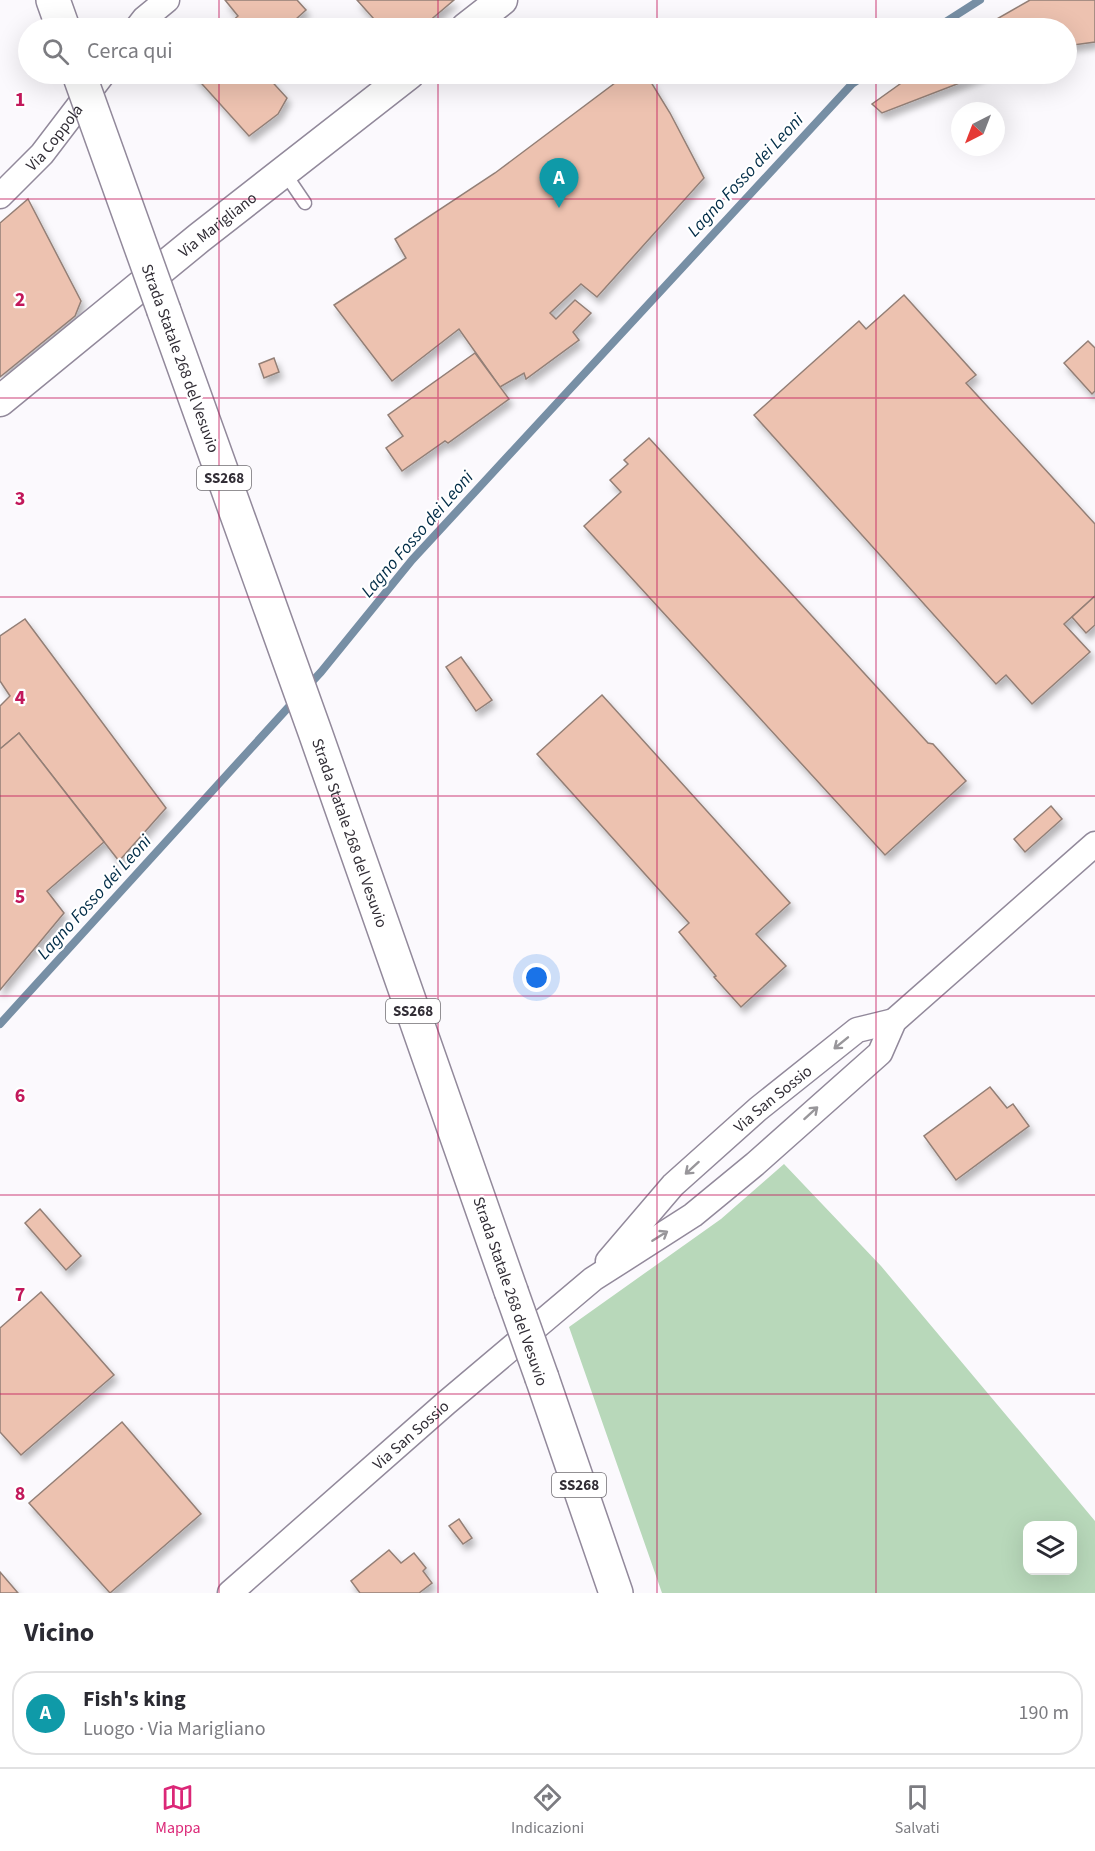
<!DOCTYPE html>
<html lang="it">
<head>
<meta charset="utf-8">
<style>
	body { margin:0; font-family:"Source Sans 3",sans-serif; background:#f7f7f7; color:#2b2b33 }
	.controls { position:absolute; right:18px; bottom:18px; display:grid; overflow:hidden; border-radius:12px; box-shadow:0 6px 24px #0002 }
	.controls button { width:54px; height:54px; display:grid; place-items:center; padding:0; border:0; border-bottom:2px solid #e1e1e2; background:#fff; color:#2b2b33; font:30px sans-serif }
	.compass { position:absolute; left:951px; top:102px; width:54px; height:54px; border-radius:50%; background:#fff; box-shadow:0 6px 24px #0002; rotate:222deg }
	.you { position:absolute; left:537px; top:978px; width:21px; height:21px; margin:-15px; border:4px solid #fff; border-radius:50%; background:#1a73e8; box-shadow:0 0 0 9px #1a73e833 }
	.badge { display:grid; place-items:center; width:39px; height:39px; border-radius:50%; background:#db2777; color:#fff; font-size:20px; font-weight:700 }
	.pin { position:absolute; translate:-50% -50px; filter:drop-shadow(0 2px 3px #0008) }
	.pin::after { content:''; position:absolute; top:32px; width:21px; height:18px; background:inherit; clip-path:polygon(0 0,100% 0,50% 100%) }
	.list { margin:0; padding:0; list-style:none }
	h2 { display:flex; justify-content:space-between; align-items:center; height:78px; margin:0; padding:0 24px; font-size:26px }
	h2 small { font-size:20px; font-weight:400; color:#7c7c81 }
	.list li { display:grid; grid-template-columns:39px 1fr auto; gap:18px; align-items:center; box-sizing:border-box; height:84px; margin:0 12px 12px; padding:0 12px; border:2px solid #e1e1e2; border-radius:24px }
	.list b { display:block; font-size:22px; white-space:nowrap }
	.list p { margin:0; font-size:20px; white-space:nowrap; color:#7c7c81 }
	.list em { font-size:20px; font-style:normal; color:#7c7c81 }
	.icon { flex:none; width:33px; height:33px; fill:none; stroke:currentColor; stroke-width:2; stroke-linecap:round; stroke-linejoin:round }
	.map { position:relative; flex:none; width:1095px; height:1593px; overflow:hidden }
	.search { position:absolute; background:#fff; box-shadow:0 6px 24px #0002; left:18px; right:18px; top:18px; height:66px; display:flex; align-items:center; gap:15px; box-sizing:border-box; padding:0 21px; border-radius:33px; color:#7c7c81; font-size:22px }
	.sheet { height:174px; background:#fff }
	nav { display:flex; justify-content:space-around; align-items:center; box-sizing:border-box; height:84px; border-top:2px solid #e1e1e2; background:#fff; font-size:16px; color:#7c7c81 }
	nav a { display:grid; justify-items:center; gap:3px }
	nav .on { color:#db2777 }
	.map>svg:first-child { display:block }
	.green { fill:#b8d8ba; fill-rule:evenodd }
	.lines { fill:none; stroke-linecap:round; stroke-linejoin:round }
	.stream { stroke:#778fa5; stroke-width:8 }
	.building { fill:#edc2b0; stroke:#937f76; stroke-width:1.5; filter:url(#shadow) }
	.service-casing { stroke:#92899b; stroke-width:15 }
	.minor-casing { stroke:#92899b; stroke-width:27 }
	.tertiary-casing { stroke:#92899b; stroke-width:33 }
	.trunk-casing { stroke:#92899b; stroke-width:36 }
	.service { stroke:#fff; stroke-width:12 }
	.minor { stroke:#fff; stroke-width:24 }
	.tertiary { stroke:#fff; stroke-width:30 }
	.trunk { stroke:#fff; stroke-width:33 }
	.trunk-bridge-casing { stroke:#92899b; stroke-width:36; stroke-linecap:butt }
	.trunk-bridge { stroke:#fff; stroke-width:33 }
	.oneway { stroke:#98969a }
	.grid { fill:none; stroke:#c2185b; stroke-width:1.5; stroke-opacity:0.55 }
	.labels { text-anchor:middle; stroke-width:4.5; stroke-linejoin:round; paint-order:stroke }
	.shield { fill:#fff; stroke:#706d72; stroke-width:1.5 }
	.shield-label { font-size:15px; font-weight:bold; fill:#322e36 }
	.street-label { font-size:16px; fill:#322e36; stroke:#fff }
	.water-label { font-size:18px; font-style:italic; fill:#002c47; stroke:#fff }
	.grid-label { font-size:20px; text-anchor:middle; font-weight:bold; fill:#c2185b; stroke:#fff; stroke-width:4.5; stroke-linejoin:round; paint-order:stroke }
</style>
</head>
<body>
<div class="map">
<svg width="1095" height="1593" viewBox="0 0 1095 1593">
	<defs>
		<filter id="shadow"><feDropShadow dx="3.5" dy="6" stdDeviation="3" flood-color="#0004"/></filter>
	</defs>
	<rect width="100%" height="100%" fill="#fbf9fd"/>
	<!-- green -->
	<path class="green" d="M 784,1164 L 881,1266 L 1095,1521 L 1095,1593 L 662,1593 L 569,1327 L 721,1219 ZM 1028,1526 L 1072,1526 L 1072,1570 L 1028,1570 Z"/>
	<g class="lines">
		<!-- stream -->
		<g class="stream">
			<path d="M 936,28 L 980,0"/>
			<path d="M 308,686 L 321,672 L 412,560 L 852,84 L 867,74"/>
			<path d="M 0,1024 L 295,700"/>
		</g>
	</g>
	<!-- building -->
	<g class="building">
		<path d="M 225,0 L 297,0 L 306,10 L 286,28 L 224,28 L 238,16 Z"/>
		<path d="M 357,0 L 454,0 L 421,28 L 382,28 Z"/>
		<path d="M 1030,0 L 1095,0 L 1095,42 L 1066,46 L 1066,28 L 981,28 Z"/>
		<path d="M 193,74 L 265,74 L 287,98 L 278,114 L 249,136 Z"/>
		<path d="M 627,74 L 646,74 L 670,113 L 704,178 L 597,297 L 581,284 L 550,313 L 556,319 L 575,300 L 591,313 L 573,332 L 579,340 L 526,379 L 524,373 L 500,387 L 459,329 L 392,381 L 334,305 L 406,258 L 395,239 L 495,173 Z"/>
		<path d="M 914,74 L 983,74 L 882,113 L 872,104 Z"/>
		<path d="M 28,199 L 81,301 L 75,316 L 0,377 L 0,223 Z"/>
		<path d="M 904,295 L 976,375 L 966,383 L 1095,524 L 1095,596 L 1064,624 L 1090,652 L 1032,704 L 1006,675 L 996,684 L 754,415 L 859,321 L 866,329 Z"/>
		<path d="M 1088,341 L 1095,348 L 1095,391 L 1092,394 L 1064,363 Z"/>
		<path d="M 475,353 L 509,399 L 448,443 L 445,441 L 402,471 L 386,448 L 403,436 L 388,415 Z"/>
		<path d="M 274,358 L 279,372 L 264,378 L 259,364 Z"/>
		<path d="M 649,438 L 928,743 L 933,744 L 966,781 L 885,855 L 584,526 L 621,492 L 610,480 L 628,464 L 624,460 Z"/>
		<path d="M 1095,596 L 1095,625 L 1086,633 L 1072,617 Z"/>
		<path d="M 25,619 L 166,808 L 119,861 L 19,733 L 0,749 L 0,706 L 10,696 L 0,681 L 0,636 Z"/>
		<path d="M 461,657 L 492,700 L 476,711 L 446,667 Z"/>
		<path d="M 602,695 L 790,903 L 756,934 L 786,966 L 741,1007 L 714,977 L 716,976 L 679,932 L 689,923 L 537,754 Z"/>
		<path d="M 19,733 L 104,842 L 47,891 L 64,913 L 0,990 L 0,749 Z"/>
		<path d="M 1051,806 L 1062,819 L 1025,852 L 1014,839 Z"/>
		<path d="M 990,1087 L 1007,1108 L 1013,1104 L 1029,1126 L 956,1180 L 924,1136 Z"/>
		<path d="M 40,1209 L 81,1256 L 66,1270 L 25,1223 Z"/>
		<path d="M 41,1292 L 114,1375 L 21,1455 L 0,1432 L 0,1328 Z"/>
		<path d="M 122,1422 L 201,1514 L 110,1593 L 29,1503 Z"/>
		<path d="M 459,1519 L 472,1538 L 463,1544 L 449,1526 Z"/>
		<path d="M 389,1550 L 401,1563 L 414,1553 L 426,1568 L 423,1571 L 432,1583 L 419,1593 L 360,1593 L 351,1581 Z"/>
		<path d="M 0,1572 L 18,1593 L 0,1593 Z"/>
	</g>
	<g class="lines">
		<!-- service casing -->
		<g class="service-casing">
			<path id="service" d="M 284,172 L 305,203"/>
		</g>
		<!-- minor casing -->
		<g class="minor-casing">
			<g id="minor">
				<path d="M 137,28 L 144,19 L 167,0"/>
				<path id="s1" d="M 0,196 L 42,154 L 103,74"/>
				<path id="s2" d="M 608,1261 L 673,1185 L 758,1109 L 857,1030 L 894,1021"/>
				<path id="s3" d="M 230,1593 L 446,1403 L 593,1279 L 693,1215 L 755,1164 L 880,1053 L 894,1021 L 1095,844"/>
			</g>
		</g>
		<!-- tertiary casing -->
		<g class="tertiary-casing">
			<g id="tertiary">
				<path d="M 466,28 L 502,0"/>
				<path id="s4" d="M 0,401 L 199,238 L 409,74"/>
			</g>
		</g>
		<!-- trunk casing -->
		<g class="trunk-casing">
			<g id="trunk">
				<path d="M 53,0 L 63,28"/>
				<path id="s5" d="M 164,311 L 315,732 L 511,1291"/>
				<path d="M 542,1378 L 616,1593"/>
			</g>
		</g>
		<!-- service -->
		<use href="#service" class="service"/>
		<!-- minor -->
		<use href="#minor" class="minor"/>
		<!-- tertiary -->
		<use href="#tertiary" class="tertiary"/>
		<!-- trunk -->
		<use href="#trunk" class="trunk"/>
		<!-- trunk-bridge casing -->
		<g class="trunk-bridge-casing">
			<g id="trunk-bridge">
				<path d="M 79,74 L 164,311"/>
				<path d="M 511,1291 L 542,1378"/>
			</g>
		</g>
		<!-- trunk-bridge -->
		<use href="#trunk-bridge" class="trunk-bridge"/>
	</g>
	<!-- one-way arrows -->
	<defs><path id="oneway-shaft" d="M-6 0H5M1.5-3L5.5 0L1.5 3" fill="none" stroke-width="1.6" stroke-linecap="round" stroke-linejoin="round" transform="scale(1.5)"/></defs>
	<g class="oneway">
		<use href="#oneway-shaft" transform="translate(841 1043) rotate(141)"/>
		<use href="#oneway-shaft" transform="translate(811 1113) rotate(-42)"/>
		<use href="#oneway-shaft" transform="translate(692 1168) rotate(138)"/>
		<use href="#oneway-shaft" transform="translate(660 1236) rotate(-32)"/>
	</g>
	<!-- grid -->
	<path class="grid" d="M 219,0 L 219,28M 438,0 L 438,28M 657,0 L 657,28M 876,0 L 876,28M 219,74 L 219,1593M 438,74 L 438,1593M 657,74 L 657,1593M 876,74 L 876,1593M 0,199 L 1095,199M 0,398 L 1095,398M 0,597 L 1095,597M 0,796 L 1095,796M 0,996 L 1095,996M 0,1195 L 1095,1195M 0,1394 L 1095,1394"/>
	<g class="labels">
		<!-- shield labels -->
		<g class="shield">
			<rect x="197" y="466" width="54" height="24" rx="4.5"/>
			<rect x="386" y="999" width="54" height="24" rx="4.5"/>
			<rect x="552" y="1473" width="54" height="24" rx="4.5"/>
		</g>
		<g class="shield-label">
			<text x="224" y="483">SS268</text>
			<text x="413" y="1016">SS268</text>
			<text x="579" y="1490">SS268</text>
		</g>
		<!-- street labels -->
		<g class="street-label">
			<text dy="6" stroke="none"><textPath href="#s1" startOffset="80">Via Coppola</textPath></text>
			<text dy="6" stroke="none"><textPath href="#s4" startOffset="280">Via Marigliano</textPath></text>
			<text transform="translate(181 358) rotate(70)" y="6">Strada Statale 268 del Vesuvio</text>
			<text dy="6" stroke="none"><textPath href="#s5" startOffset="554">Strada Statale 268 del Vesuvio</textPath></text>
			<text dy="6" stroke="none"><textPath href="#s2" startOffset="232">Via San Sossio</textPath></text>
			<text transform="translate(511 1291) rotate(71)" y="6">Strada Statale 268 del Vesuvio</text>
			<text dy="6" stroke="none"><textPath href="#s3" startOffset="240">Via San Sossio</textPath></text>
		</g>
		<!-- water labels -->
		<g class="water-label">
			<text transform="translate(745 175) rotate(-47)" y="6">Lagno Fosso dei Leoni</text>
			<text transform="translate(417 534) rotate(-49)" y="6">Lagno Fosso dei Leoni</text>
			<text transform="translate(94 897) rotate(-48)" y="6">Lagno Fosso dei Leoni</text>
		</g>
	</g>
	<g class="grid-label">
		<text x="20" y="106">1</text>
		<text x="20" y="306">2</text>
		<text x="20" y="505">3</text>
		<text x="20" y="704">4</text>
		<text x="20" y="903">5</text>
		<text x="20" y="1102">6</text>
		<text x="20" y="1301">7</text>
		<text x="20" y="1500">8</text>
	</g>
</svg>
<div class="controls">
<button><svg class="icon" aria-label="layers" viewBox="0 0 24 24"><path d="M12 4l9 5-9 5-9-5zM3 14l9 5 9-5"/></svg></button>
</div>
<svg class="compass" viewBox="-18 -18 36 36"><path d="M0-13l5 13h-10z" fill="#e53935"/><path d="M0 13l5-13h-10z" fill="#7c7c81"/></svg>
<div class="you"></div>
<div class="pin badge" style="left:559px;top:208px;background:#0f9aa8">A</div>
<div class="search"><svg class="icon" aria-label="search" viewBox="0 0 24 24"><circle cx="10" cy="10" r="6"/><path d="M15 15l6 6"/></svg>Cerca qui</div>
</div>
<section class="sheet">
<h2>Vicino<small></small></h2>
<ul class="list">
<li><span class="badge" style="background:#0f9aa8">A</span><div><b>Fish's king</b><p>Luogo · Via Marigliano</p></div><em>190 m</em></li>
</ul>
</section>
<nav>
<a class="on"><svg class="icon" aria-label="map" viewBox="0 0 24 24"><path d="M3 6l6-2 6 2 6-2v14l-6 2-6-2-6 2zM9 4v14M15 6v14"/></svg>Mappa</a>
<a><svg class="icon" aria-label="directions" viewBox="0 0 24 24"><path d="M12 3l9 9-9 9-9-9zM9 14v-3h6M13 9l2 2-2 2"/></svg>Indicazioni</a>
<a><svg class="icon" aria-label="saved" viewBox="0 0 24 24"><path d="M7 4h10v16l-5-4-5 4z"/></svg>Salvati</a>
</nav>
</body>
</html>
